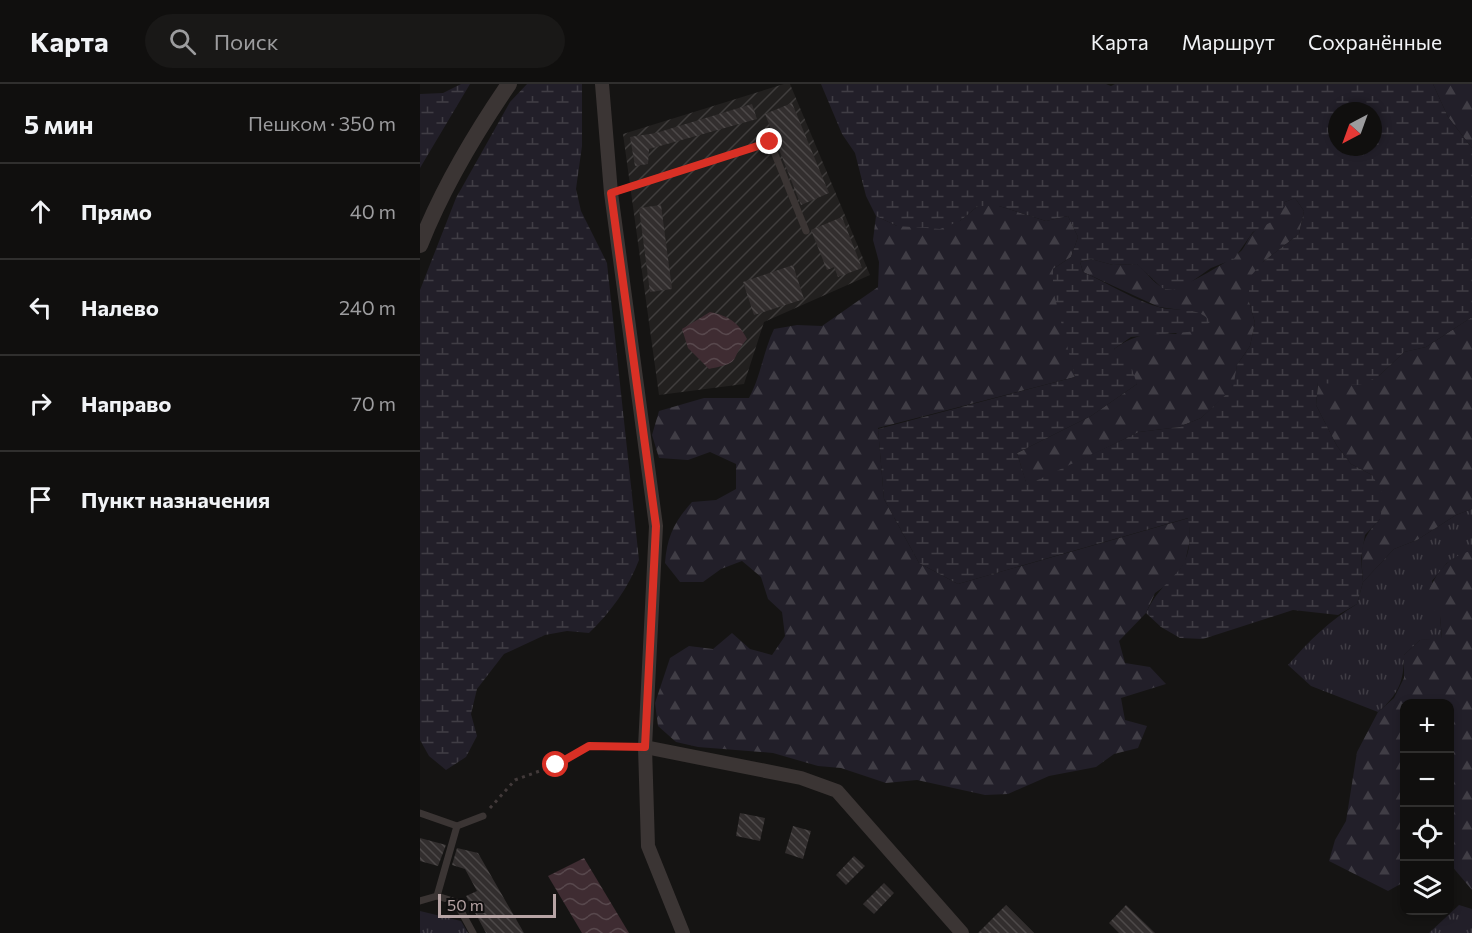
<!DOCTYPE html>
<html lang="ru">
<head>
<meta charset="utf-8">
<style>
	body { margin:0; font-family:Commissioner,sans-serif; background:#191817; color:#f1f3f6 }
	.controls { position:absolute; right:18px; bottom:18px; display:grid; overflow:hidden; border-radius:12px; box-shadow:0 3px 9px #0003 }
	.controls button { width:54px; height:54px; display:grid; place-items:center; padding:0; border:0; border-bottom:2px solid #302f2e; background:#100f0e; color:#f1f3f6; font:30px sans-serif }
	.compass { position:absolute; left:908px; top:18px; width:54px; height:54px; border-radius:50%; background:#100f0e; box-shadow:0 3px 9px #0003; rotate:221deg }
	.scale { position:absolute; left:18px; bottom:15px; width:118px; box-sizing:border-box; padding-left:6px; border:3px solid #b7a4a5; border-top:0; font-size:16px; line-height:21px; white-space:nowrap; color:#b7a4a5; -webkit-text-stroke:4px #100f0f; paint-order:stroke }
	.stop { position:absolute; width:18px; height:18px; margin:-14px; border:4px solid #d93025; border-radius:50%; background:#fff }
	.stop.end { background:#d93025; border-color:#fff; box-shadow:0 2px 6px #0008 }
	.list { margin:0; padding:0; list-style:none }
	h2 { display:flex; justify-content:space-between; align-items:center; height:78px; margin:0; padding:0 24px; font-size:26px }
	h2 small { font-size:20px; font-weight:400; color:#9c9c9e }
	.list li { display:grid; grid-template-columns:39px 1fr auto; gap:18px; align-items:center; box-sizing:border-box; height:96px; padding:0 24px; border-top:2px solid #302f2e }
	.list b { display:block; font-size:22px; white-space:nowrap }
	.list em { font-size:20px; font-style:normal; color:#9c9c9e }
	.icon { flex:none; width:33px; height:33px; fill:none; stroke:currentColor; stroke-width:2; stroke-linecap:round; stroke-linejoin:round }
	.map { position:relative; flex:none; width:1052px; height:849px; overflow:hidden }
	header { display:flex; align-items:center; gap:36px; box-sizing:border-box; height:84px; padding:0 30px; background:#100f0e; border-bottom:2px solid #302f2e }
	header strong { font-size:28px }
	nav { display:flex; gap:33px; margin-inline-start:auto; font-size:21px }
	.search { width:420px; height:54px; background:#191817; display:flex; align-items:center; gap:15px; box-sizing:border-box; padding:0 21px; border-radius:33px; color:#9c9c9e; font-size:22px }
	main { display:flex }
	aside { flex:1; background:#100f0e }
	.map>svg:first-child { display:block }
	.industrial { fill:url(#industrial-furrows) }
	.grass { fill:url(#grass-tufts) }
	.forest { fill:url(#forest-firs) }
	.wetland { fill:url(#wetland-marsh); fill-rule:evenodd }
	.water { fill:url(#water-waves) }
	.building { fill:url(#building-back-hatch) }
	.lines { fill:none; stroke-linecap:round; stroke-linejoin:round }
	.path { stroke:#423a3a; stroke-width:3; stroke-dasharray:3 4.5; stroke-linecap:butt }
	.service { stroke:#3b3534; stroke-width:7 }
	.minor { stroke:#3b3534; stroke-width:14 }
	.tertiary { stroke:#3b3534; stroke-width:16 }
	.route { stroke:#d93025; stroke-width:8 }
</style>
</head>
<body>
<header>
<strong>Карта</strong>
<div class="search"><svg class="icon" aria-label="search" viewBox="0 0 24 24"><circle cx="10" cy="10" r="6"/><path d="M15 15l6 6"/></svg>Поиск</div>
<nav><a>Карта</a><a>Маршрут</a><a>Сохранённые</a></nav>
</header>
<main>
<aside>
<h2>5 мин<small>Пешком · 350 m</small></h2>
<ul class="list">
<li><svg class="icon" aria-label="ahead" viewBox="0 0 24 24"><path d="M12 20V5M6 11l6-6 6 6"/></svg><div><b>Прямо</b></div><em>40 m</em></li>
<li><svg class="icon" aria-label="left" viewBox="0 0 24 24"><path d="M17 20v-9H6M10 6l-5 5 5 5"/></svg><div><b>Налево</b></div><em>240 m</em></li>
<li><svg class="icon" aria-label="right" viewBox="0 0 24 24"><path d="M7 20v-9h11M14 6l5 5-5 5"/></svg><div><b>Направо</b></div><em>70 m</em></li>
<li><svg class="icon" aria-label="arrive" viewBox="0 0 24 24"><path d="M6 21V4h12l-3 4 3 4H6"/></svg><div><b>Пункт назначения</b></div></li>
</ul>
</aside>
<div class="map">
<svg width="1052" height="849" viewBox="0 0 1052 849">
	<defs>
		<pattern id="industrial-furrows" width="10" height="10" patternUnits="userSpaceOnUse" patternTransform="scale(1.5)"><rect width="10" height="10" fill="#22201f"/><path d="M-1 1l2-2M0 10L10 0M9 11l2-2" fill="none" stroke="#403d3d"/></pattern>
		<pattern id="grass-tufts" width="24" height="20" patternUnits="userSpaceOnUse" patternTransform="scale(1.5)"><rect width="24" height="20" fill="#221f29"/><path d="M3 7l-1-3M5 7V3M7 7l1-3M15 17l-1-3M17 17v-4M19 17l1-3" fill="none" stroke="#403d45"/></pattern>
		<pattern id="forest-firs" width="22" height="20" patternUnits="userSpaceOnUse" patternTransform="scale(1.5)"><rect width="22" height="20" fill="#221f29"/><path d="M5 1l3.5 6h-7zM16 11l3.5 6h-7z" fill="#403d45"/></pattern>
		<pattern id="wetland-marsh" width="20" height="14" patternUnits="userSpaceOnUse" patternTransform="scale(1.5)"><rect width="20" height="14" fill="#221f29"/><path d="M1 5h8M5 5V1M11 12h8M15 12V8" fill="none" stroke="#403d45"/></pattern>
		<pattern id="water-waves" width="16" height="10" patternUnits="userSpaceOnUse" patternTransform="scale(1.5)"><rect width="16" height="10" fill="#3f2c32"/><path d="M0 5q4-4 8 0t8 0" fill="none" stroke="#58484d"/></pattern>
		<pattern id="building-back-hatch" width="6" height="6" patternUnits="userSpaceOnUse" patternTransform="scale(1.5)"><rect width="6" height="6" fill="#322e2e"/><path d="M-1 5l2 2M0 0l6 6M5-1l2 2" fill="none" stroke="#4d4949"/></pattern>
	</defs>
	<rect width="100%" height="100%" fill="#151413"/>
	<!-- industrial -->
	<path class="industrial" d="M 364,0 L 370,0 L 450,191 L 344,238 L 324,300 L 239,311 L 203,50 Z"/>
	<!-- grass -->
	<g class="grass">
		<path d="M 1052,425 L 1052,467 L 1027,479 L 1012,497 L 1020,532 L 1022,555 L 1000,556 L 984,571 C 984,598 978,611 958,628 L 891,602 L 868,581 C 889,557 910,536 937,520 L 943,498 L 974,465 L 997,456 L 1036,431 Z"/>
		<path d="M 1039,821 L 1052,825 L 1052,849 L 1009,849 Z"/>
		<path d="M 0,827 L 41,837 L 48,849 L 0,849 Z"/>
	</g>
	<!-- forest -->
	<g class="forest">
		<path d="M 1013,0 L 1052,0 L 1052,64 L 1028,33 Z"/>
		<path d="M 875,114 L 884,127 L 879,150 L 843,178 L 829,217 L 835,239 L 830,262 L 817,281 L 814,304 L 781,334 L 759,343 L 719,348 L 607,402 L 597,369 L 671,332 L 717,300 L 694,265 C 716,249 729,249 756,250 L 776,228 L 739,223 L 663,188 L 660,178 L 671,175 L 693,181 L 717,180 C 728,188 735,204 749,205 C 759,207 815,174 822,166 C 826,161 828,154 832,150 C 843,136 856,140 865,118 Z"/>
		<path d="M 558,122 L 579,122 L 626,137 L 648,132 L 658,153 L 651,173 L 633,185 L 655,293 L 458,344 L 464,415 L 499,479 L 538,500 L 769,434 L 770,456 L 765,478 L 752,497 L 735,509 L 726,529 L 699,557 L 705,579 L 730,583 L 746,600 L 701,614 L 705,636 L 727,642 L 718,664 L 694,670 L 676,683 L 629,692 L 588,710 L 565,711 L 497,696 L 466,699 L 421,684 L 398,682 L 353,669 L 278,663 L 256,658 L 238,642 L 235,619 L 250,574 L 269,562 L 293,565 L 312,549 L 330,565 L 352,571 L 365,552 L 362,528 L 348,515 L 341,493 L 322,477 L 301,485 L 283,498 L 260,498 L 245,479 C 247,453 254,438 272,418 L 296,416 L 316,405 L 316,380 L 290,368 L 268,376 L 239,374 L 232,351 L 239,327 L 284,314 L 329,314 C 341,292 343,268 354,245 L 377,241 L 402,242 L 458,203 L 459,178 L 453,156 L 456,132 L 477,142 L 540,137 Z"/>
		<path d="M 1052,233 L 1052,425 L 1036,431 L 997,456 L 974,465 L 943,498 C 941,468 938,457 960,435 L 952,391 L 931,380 L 917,362 L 896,321 L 898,299 L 959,292 L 984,268 L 1006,263 Z"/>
		<path d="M 1052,467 L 1052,806 L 1030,780 L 1030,620 L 984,620 L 984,798 L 968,807 L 909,777 L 915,756 L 926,737 L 937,668 L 958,628 L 974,614 L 984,594 L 984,571 L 1000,556 L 1022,554 L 1020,532 L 1005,517 C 1012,495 1026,471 1052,467 Z"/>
	</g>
	<!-- wetland -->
	<g class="wetland">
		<path d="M 41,0 L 50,0 L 0,84 L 0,10 L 23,9 Z"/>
		<path d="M 107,0 L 162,0 L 162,62 L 156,105 L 161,127 L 187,179 L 219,476 C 209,503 190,529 169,549 L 147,547 L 125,551 L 84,570 L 57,605 L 51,630 L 57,652 L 46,673 L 26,686 L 9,672 L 0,656 L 0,206 L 36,114 L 90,18 Z"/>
		<path d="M 401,0 L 686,0 L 691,2 L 695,0 L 1013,0 L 1028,33 L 1052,64 L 1052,233 L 1006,263 L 984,268 L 959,292 L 940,301 L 898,299 L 896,321 L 917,362 L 931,380 L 952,391 L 964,412 L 960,435 L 945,451 L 941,474 L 943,498 L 937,520 L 918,531 L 873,526 L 783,555 L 760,554 L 741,543 L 726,529 C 745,487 777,493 768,434 L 538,500 L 499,479 L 464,415 L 458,345 L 655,293 L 633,206 L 633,185 L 651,173 L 658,153 L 648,132 L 626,137 L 579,122 L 558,122 L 540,137 L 520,145 L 477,142 L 456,132 L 446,112 L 435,69 L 422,50 ZM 917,27 L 953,27 L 953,63 L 917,63 ZM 875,114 L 884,127 L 879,150 L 843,178 L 829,194 L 829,217 L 835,239 L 830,262 L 817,281 L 813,304 L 781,334 L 759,343 L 719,348 L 607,401 L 597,369 L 671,332 L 717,300 L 710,279 L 694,265 L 711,253 L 779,247 L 790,238 C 782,223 757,227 742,224 C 715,217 688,199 663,188 L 660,178 L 671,175 L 693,181 L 717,180 L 742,204 L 753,206 L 764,203 L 791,184 L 814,175 L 833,148 L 853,137 L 861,129 L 865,118 Z"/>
	</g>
	<!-- water -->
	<g class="water">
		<path d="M 290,228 C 309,232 319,239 327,255 C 308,277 324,278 289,285 L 268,264 L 262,245 Z"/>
		<path d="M 164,774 L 209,849 L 162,849 L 128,792 Z"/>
	</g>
	<!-- building -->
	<g class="building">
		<path d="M 372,19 L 409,109 L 381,121 L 345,30 Z"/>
		<path d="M 332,20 L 337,35 L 229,65 L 228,80 L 215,82 L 210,53 L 236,49 Z"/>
		<path d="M 241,121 L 252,205 L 230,208 L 219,124 Z"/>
		<path d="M 422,133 L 442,184 L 418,193 L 414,183 L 407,186 L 391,146 Z"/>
		<path d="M 373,181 L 384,215 L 334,231 L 323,198 Z"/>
		<path d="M 320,729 L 345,734 L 340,757 L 316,752 Z"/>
		<path d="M 373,742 L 391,747 L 383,775 L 365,769 Z"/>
		<path d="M 0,754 L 26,761 L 18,782 L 0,777 Z"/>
		<path d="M 37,764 L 58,769 L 104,849 L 66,849 L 46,812 L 57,807 L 45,785 L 32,781 Z"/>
		<path d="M 434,772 L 445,782 L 426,801 L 416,791 Z"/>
		<path d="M 464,799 L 474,809 L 454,830 L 443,820 Z"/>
		<path d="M 586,821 L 614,849 L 558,849 Z"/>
		<path d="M 706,821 L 735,849 L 699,849 L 689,839 Z"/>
	</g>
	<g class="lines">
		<!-- path -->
		<path class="path" d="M 70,724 L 95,696 L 136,681 L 169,662 L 211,662"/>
		<!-- service -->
		<g class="service">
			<path d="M 191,109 L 350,58 L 386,147"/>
			<path d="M 0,729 L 37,742 L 63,732"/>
			<path d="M 37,742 L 17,812 L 36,818 L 53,849"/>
			<path d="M 0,817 L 17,812"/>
		</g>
		<!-- minor -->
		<g class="minor">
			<path d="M 182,0 L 191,109 L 236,442 L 225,663 L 228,762 L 263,849"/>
			<path d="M 225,663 L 381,694 L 417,707 L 542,849"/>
		</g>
		<!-- tertiary -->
		<path class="tertiary" d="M 0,161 C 23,103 54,51 89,0"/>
	</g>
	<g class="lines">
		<!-- route -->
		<path class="route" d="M 136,681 L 169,662 L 225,663 L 236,442 L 191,109 L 350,58"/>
	</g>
</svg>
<div class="controls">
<button>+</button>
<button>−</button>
<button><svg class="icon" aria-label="locate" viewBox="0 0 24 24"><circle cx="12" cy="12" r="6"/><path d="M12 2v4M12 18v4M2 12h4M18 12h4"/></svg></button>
<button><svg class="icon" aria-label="layers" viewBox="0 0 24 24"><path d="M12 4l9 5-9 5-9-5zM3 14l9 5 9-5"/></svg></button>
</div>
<svg class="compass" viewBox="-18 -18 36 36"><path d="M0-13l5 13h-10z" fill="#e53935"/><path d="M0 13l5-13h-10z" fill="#9c9c9e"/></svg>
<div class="scale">50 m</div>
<div class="stop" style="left:136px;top:681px"></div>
<div class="stop end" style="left:350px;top:58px"></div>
</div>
</main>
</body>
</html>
